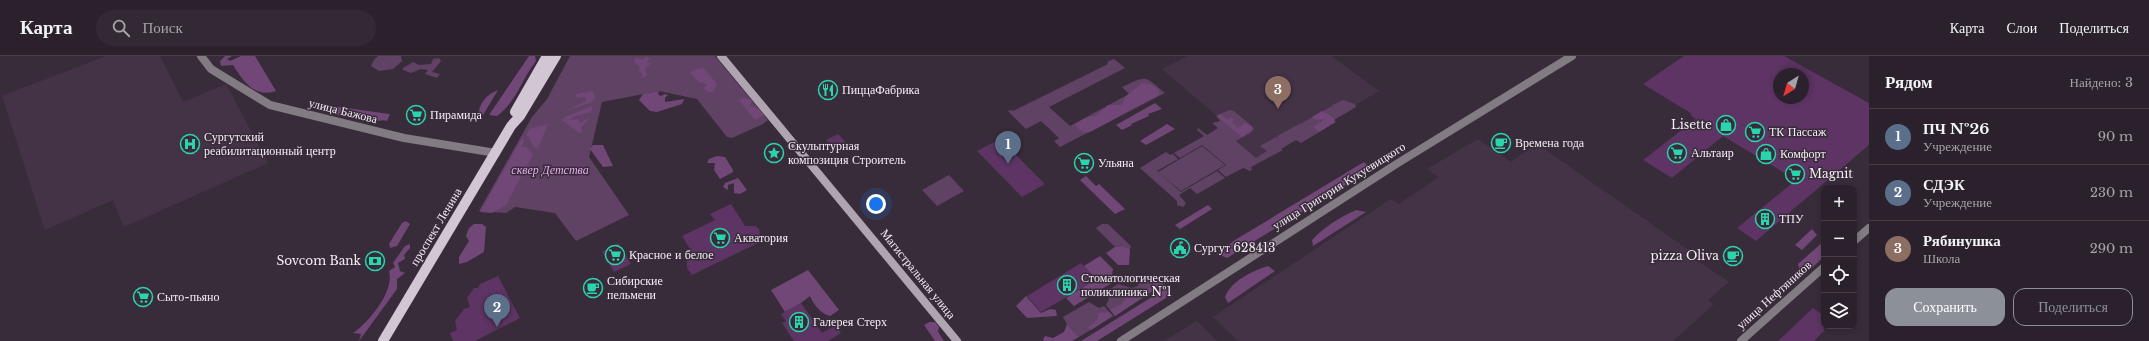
<!DOCTYPE html>
<html lang="ru">
<head>
<meta charset="utf-8">
<style>
	body { margin:0; font-family:"Libre Baskerville",serif; background:#332934; color:#f1f3f6 }
	.controls { position:absolute; right:12px; bottom:12px; display:grid; overflow:hidden; border-radius:8px; box-shadow:0 2px 6px #0003 }
	.controls button { width:36px; height:36px; display:grid; place-items:center; padding:0; border:0; border-bottom:1px solid #473e48; background:#2b212c; color:#f1f3f6; font:20px sans-serif }
	.compass { position:absolute; left:1773px; top:12px; width:36px; height:36px; border-radius:50%; background:#2b212c; box-shadow:0 2px 6px #0003; rotate:217deg }
	.you { position:absolute; left:876px; top:148px; width:14px; height:14px; margin:-10px; border:3px solid #fff; border-radius:50%; background:#1a73e8; box-shadow:0 0 0 6px #1a73e833 }
	.badge { display:grid; place-items:center; width:26px; height:26px; border-radius:50%; background:#8c9099; color:#fff; font-size:13px; font-weight:700 }
	.pin { position:absolute; translate:-50% -33px; filter:drop-shadow(0 1px 2px #0008) }
	.pin::after { content:''; position:absolute; top:21px; width:14px; height:12px; background:inherit; clip-path:polygon(0 0,100% 0,50% 100%) }
	.list { margin:0; padding:0; list-style:none }
	h2 { display:flex; justify-content:space-between; align-items:center; height:52px; margin:0; padding:0 16px; font-size:17px }
	h2 small { font-size:13px; font-weight:400; color:#a6a3a9 }
	.list li { display:grid; grid-template-columns:26px 1fr auto; gap:12px; align-items:center; box-sizing:border-box; height:56px; padding:0 16px; border-top:1px solid #473e48 }
	.list b { display:block; font-size:15px; white-space:nowrap }
	.list p { margin:0; font-size:13px; white-space:nowrap; color:#a6a3a9 }
	.list em { font-size:13px; font-style:normal; color:#a6a3a9 }
	.actions { display:flex; gap:8px; padding:12px 16px }
	.actions a { flex:1; padding:9px 0; border:1px solid #8c9099; border-radius:12px; text-align:center; font-size:14px; color:#8c9099 }
	.actions .main { background:#8c9099; color:#fff }
	.icon { flex:none; width:22px; height:22px; fill:none; stroke:currentColor; stroke-width:2; stroke-linecap:round; stroke-linejoin:round }
	.map { position:relative; flex:none; width:1869px; height:285px; overflow:hidden }
	header { display:flex; align-items:center; gap:24px; box-sizing:border-box; height:56px; padding:0 20px; background:#2b212c; border-bottom:1px solid #473e48 }
	header strong { font-size:19px }
	nav { display:flex; gap:22px; margin-inline-start:auto; font-size:14px }
	.search { width:280px; height:36px; background:#332934; display:flex; align-items:center; gap:10px; box-sizing:border-box; padding:0 14px; border-radius:22px; color:#a6a3a9; font-size:15px }
	main { display:flex }
	aside { flex:1; background:#2b212c }
	.map>svg:first-child { display:block }
	.built { fill:#443347 }
	.green { fill:#604264 }
	.forest { fill:#714777 }
	.building { fill:#5d3463; fill-rule:evenodd }
	.lines { fill:none; stroke-linecap:round; stroke-linejoin:round }
	.minor { stroke:#827b83; stroke-width:8 }
	.tertiary { stroke:#827b83; stroke-width:8 }
	.secondary { stroke:#afa5b1; stroke-width:8 }
	.primary { stroke:#d2c5d4; stroke-width:10 }
	.labels { text-anchor:middle; stroke-width:3; stroke-linejoin:round; paint-order:stroke }
	.poi-label { font-size:12px; fill:#f5edf6; stroke:#392c3a; text-anchor:start }
	.street-label { font-size:12px; fill:#f5edf6; stroke:#392c3a }
	.park-label { font-size:12px; font-style:italic; fill:#eaaaf3; stroke:#392c3a }
</style>
</head>
<body>
<header>
<strong>Карта</strong>
<div class="search"><svg class="icon" aria-label="search" viewBox="0 0 24 24"><circle cx="10" cy="10" r="6"/><path d="M15 15l6 6"/></svg>Поиск</div>
<nav><a>Карта</a><a>Слои</a><a>Поделиться</a></nav>
</header>
<main>
<div class="map">
<svg width="1869" height="285" viewBox="0 0 1869 285">
	<rect width="100%" height="100%" fill="#392c3a"/>
	<!-- built -->
	<g class="built">
		<path d="M 106,0 L 160,0 L 183,46 L 226,28 L 268,107 L 124,171 L 113,144 L 45,174 L 2,40 Z"/>
		<path d="M 1188,0 L 1331,0 L 1379,35 L 1258,106 L 1231,84 L 1239,79 L 1162,13 Z"/>
		<path d="M 1478,83 L 1511,106 L 1537,88 L 1693,197 L 1689,199 L 1729,226 L 1708,244 L 1714,248 L 1673,285 L 1238,285 L 1213,261 L 1391,143 L 1399,148 L 1439,121 L 1427,113 Z"/>
		<path d="M 1197,265 L 1217,285 L 1164,285 Z"/>
	</g>
	<!-- green -->
	<g class="green">
		<path d="M 378,0 L 401,0 L 402,5 L 393,13 L 379,15 L 371,10 L 374,4 Z"/>
		<path d="M 570,0 L 715,0 L 768,64 L 763,68 L 732,82 L 727,81 L 697,43 L 659,35 L 602,46 L 589,101 L 629,159 L 576,185 L 555,157 L 515,151 L 506,157 L 479,155 L 532,61 L 547,43 Z"/>
		<path d="M 439,2 L 441,5 L 432,16 L 440,18 L 437,22 L 425,18 L 428,14 L 421,13 L 411,17 L 403,14 L 403,12 L 413,6 L 419,9 L 431,8 L 433,3 Z"/>
		<path d="M 1114,3 L 1125,12 L 1049,51 L 1070,70 L 1129,38 L 1122,31 C 1147,19 1144,19 1165,37 L 1060,91 L 1054,85 L 1059,82 L 1041,65 L 1026,73 L 1008,55 L 1011,54 L 1013,55 L 1108,8 L 1107,6 Z"/>
		<path d="M 1343,44 L 1355,48 L 1356,51 L 1334,64 L 1336,66 L 1301,87 L 1296,84 L 1281,93 L 1283,94 L 1251,111 L 1252,114 L 1250,115 L 1243,112 L 1226,121 L 1218,114 L 1226,109 L 1202,89 L 1180,102 L 1174,97 L 1204,80 L 1197,74 L 1198,72 L 1207,79 L 1218,72 L 1212,67 L 1220,65 L 1216,60 L 1229,54 L 1234,55 L 1254,72 L 1252,76 L 1236,85 L 1256,102 L 1267,95 L 1260,90 L 1276,81 L 1279,83 L 1277,80 L 1301,67 L 1303,69 L 1302,67 L 1332,50 L 1335,52 L 1332,49 Z"/>
		<path d="M 1202,90 L 1225,109 L 1181,135 L 1159,117 L 1181,136 L 1217,115 L 1225,122 L 1197,138 L 1190,132 L 1179,139 L 1186,147 L 1183,151 L 1177,149 L 1177,145 L 1140,112 L 1166,96 L 1170,99 L 1173,98 L 1178,103 L 1157,115 L 1158,116 Z"/>
		<path d="M 949,119 L 964,135 L 937,150 L 922,134 Z"/>
		<path d="M 1102,168 L 1108,168 L 1131,190 L 1130,193 L 1123,190 L 1115,191 L 1096,172 Z"/>
		<path d="M 1140,224 L 1161,224 L 1165,227 L 1115,260 L 1106,249 L 1109,243 L 1107,235 L 1118,228 L 1132,232 L 1138,230 Z"/>
		<path d="M 1089,246 L 1099,252 L 1104,250 L 1113,260 L 1079,281 L 1067,268 L 1063,261 Z"/>
	</g>
	<!-- forest -->
	<g class="forest">
		<path d="M 225,0 L 232,0 L 227,3 L 230,5 L 241,0 L 255,0 L 276,35 C 254,42 244,26 233,9 L 221,10 L 220,5 Z"/>
		<path d="M 529,0 L 535,0 L 536,5 C 521,24 518,44 497,60 L 489,59 Z"/>
		<path d="M 647,0 L 649,3 L 646,8 L 652,6 L 645,13 L 647,19 L 642,22 L 642,17 L 639,15 L 640,11 L 634,6 L 636,2 L 643,3 Z"/>
		<path d="M 703,11 L 717,28 L 713,36 L 707,36 L 704,33 L 707,28 L 699,26 L 690,16 Z"/>
		<path d="M 1142,27 L 1150,28 L 1159,34 L 1159,39 L 1092,75 L 1086,77 L 1081,75 L 1075,69 C 1082,63 1088,60 1096,60 L 1108,49 L 1122,49 L 1125,41 Z"/>
		<path d="M 498,34 L 483,59 L 478,61 C 479,47 486,39 498,34 Z"/>
		<path d="M 593,35 L 595,41 L 592,46 L 566,55 L 586,45 L 586,41 L 576,42 L 576,38 Z"/>
		<path d="M 659,35 L 658,38 L 661,40 L 665,38 L 668,39 L 665,42 L 665,46 L 684,43 L 682,48 L 657,56 L 650,55 L 639,44 L 643,38 Z"/>
		<path d="M 744,42 L 752,44 L 750,50 L 759,53 L 764,59 L 755,64 L 739,44 Z"/>
		<path d="M 311,47 L 389,58 L 390,58 L 387,65 C 382,63 377,66 372,65 C 356,63 322,58 311,47 Z"/>
		<path d="M 1155,47 L 1162,53 L 1148,58 L 1149,60 L 1131,68 L 1132,69 L 1122,74 L 1116,69 Z"/>
		<path d="M 592,50 L 592,55 C 585,59 577,57 570,64 L 578,63 L 580,67 L 590,61 L 580,73 L 583,75 L 579,77 L 562,64 L 565,61 Z"/>
		<path d="M 1322,55 L 1334,62 L 1335,66 L 1319,76 L 1313,71 L 1325,63 L 1316,64 L 1312,61 Z"/>
		<path d="M 1220,58 L 1228,64 L 1230,62 L 1234,63 L 1232,67 L 1238,72 L 1245,67 L 1251,70 L 1252,74 L 1242,81 L 1217,60 Z"/>
		<path d="M 548,68 L 538,92 L 535,92 L 526,78 L 530,73 Z"/>
		<path d="M 1167,68 L 1175,73 L 1146,89 L 1140,85 Z"/>
		<path d="M 522,82 L 524,85 L 521,91 L 526,91 L 533,98 L 506,149 L 492,157 L 480,156 Z"/>
		<path d="M 593,89 L 603,89 L 613,110 L 603,111 L 590,93 Z"/>
		<path d="M 717,100 L 725,101 L 733,114 L 733,116 L 720,123 L 714,114 L 715,107 L 707,107 L 709,103 Z"/>
		<path d="M 1364,106 L 1368,110 L 1352,125 L 1227,202 L 1217,198 L 1235,184 Z"/>
		<path d="M 1086,120 L 1096,130 L 1099,128 L 1125,153 L 1115,158 L 1080,124 Z"/>
		<path d="M 738,122 L 747,134 L 740,138 L 734,137 L 734,127 L 728,129 L 728,134 L 723,131 L 725,127 Z"/>
		<path d="M 1208,149 L 1212,153 L 1180,173 L 1175,169 Z"/>
		<path d="M 1356,154 L 1366,156 L 1313,190 L 1312,184 C 1325,170 1339,162 1356,154 Z"/>
		<path d="M 406,165 L 410,168 L 397,190 L 390,192 L 389,188 L 402,167 Z"/>
		<path d="M 474,168 L 482,168 L 486,171 L 484,196 L 467,206 L 459,208 L 459,201 L 469,185 L 466,180 L 469,172 Z"/>
		<path d="M 1812,173 L 1817,179 L 1802,194 L 1795,189 Z"/>
		<path d="M 1824,185 L 1824,201 L 1806,217 L 1800,216 L 1798,208 Z"/>
		<path d="M 410,188 L 410,192 L 404,199 L 405,203 L 398,207 L 400,215 L 405,217 L 397,223 L 397,233 L 359,285 L 361,278 L 353,277 C 368,267 395,235 389,215 L 395,211 L 393,207 L 405,190 Z"/>
		<path d="M 1123,190 L 1130,193 L 1129,209 L 1118,209 L 1106,197 L 1115,191 Z"/>
		<path d="M 1100,200 L 1113,213 L 1112,219 L 1115,225 L 1074,250 L 1066,242 L 1096,223 L 1084,210 Z"/>
		<path d="M 1268,210 L 1275,215 L 1228,247 L 1225,241 C 1231,225 1252,215 1268,210 Z"/>
		<path d="M 808,214 L 839,254 L 830,260 C 820,257 814,249 810,240 L 801,247 L 785,256 L 771,234 Z"/>
		<path d="M 1151,225 L 1165,227 L 1115,260 L 1110,254 L 1122,248 L 1126,241 C 1130,241 1150,233 1152,230 Z"/>
		<path d="M 1168,231 L 1169,238 L 1166,242 L 1097,285 L 1081,285 Z"/>
		<path d="M 1026,240 L 1041,257 L 1050,253 L 1056,254 L 1057,260 L 1027,262 L 1016,250 Z"/>
		<path d="M 1109,256 L 1113,260 L 1091,274 L 1088,271 L 1097,264 L 1099,257 Z"/>
		<path d="M 929,266 L 935,266 L 939,271 L 938,276 L 944,285 L 935,285 L 924,269 Z"/>
		<path d="M 1067,268 L 1079,281 L 1072,285 L 1044,285 L 1043,283 L 1045,280 L 1053,282 L 1064,276 Z"/>
	</g>
	<!-- building -->
	<g class="building">
		<path d="M 1684,0 L 1784,0 L 1869,47 L 1869,89 L 1756,185 L 1737,172 L 1796,124 L 1723,80 L 1672,122 L 1643,104 L 1696,63 L 1690,59 L 1692,58 L 1643,28 ZM 1779,18 L 1803,18 L 1803,42 L 1779,42 Z"/>
		<path d="M 838,78 L 850,91 L 837,97 L 826,84 Z"/>
		<path d="M 1000,83 L 1045,128 L 1022,141 L 977,95 Z"/>
		<path d="M 731,148 L 745,170 L 755,170 L 759,173 L 760,179 L 756,184 L 758,187 L 692,219 L 687,212 L 687,204 L 690,193 L 682,180 L 715,164 L 710,158 Z"/>
		<path d="M 618,187 L 631,208 L 614,216 L 602,196 Z"/>
		<path d="M 1081,207 L 1097,223 L 1041,256 L 1027,240 Z"/>
		<path d="M 498,220 L 520,262 L 475,285 L 453,285 L 450,277 L 457,274 L 455,265 L 464,253 L 470,251 L 467,242 L 474,232 L 478,232 L 480,228 Z"/>
		<path d="M 801,247 L 822,277 L 836,269 L 841,277 L 828,285 L 794,285 L 782,267 L 786,265 L 781,258 Z"/>
		<path d="M 1813,252 L 1824,260 L 1824,275 L 1814,285 L 1778,285 Z"/>
	</g>
	<g class="lines">
		<!-- minor -->
		<path class="minor" d="M 201,0 L 211,13 L 270,49 L 404,82 L 496,97"/>
		<!-- tertiary -->
		<g class="tertiary">
			<path d="M 1854,185 L 1869,172"/>
			<path d="M 1121,285 L 1398,107 L 1572,0"/>
			<path d="M 1741,285 L 1824,211"/>
		</g>
		<!-- secondary -->
		<path class="secondary" d="M 721,0 L 957,285"/>
		<!-- primary -->
		<g class="primary">
			<path d="M 515,56 L 547,0"/>
			<path d="M 383,285 L 511,70 L 520,60 L 556,0"/>
		</g>
	</g>
	<!-- icons -->
	<defs>
		<g id="restaurant-ring" transform="scale(1)"><circle r="9.5" fill="#392c3a" stroke="#28d5ad" stroke-width="1.5"/><path d="M-5-6h1v4h1v-4h1v4h1v-4h1v5L-1.5 .5V6h-2V.5L-5-1ZM5-6V6H3V1.5H1.5Q1.5-4 5-6Z" fill="#28d5ad"/></g>
		<g id="supermarket-ring" transform="scale(1)"><circle r="9.5" fill="#392c3a" stroke="#28d5ad" stroke-width="1.5"/><path d="M-6-5.5h2.5l.6 2H6L4.5 2H-2.5L-4.4-4H-6ZM-1.5 3.2a1.3 1.3 0 1 0 .1 0ZM3 3.2a1.3 1.3 0 1 0 .1 0Z" fill="#28d5ad"/></g>
		<g id="shop-ring" transform="scale(1)"><circle r="9.5" fill="#392c3a" stroke="#28d5ad" stroke-width="1.5"/><path d="M-5-2.5h2.3a2.7 3.5 0 0 1 5.4 0H5L5.5 6h-11ZM-1.5-2.5h3a1.5 2.3 0 0 0-3 0Z" fill="#28d5ad"/></g>
		<g id="cafe-ring" transform="scale(1)"><circle r="9.5" fill="#392c3a" stroke="#28d5ad" stroke-width="1.5"/><path d="M-5.5-4.5H6V0H3Q3 3.5 0 3.5H-2.5Q-5.5 3.5-5.5 0ZM3-3.2v2h1.7v-2ZM-6 4.5H4V6H-6Z" fill="#28d5ad"/></g>
		<g id="hospital-ring" transform="scale(1)"><circle r="9.5" fill="#392c3a" stroke="#28d5ad" stroke-width="1.5"/><path d="M-5-5h3v3.5h4V-5h3V5h-3V1.5h-4V5h-3Z" fill="#28d5ad"/></g>
		<g id="sight-ring" transform="scale(1)"><circle r="9.5" fill="#392c3a" stroke="#28d5ad" stroke-width="1.5"/><path d="M0-6L1.8-2.2L6-1.7L2.9 1.2L3.7 5.4L0 3.3L-3.7 5.4L-2.9 1.2L-6-1.7L-1.8-2.2Z" fill="#28d5ad"/></g>
		<g id="building-ring" transform="scale(1)"><circle r="9.5" fill="#392c3a" stroke="#28d5ad" stroke-width="1.5"/><path d="M-4-6H4V6H1V3H-1V6H-4ZM-2.5-4.3h1.7v1.8h-1.7ZM.8-4.3h1.7v1.8H.8ZM-2.5-1h1.7V.8h-1.7ZM.8-1h1.7V.8H.8Z" fill="#28d5ad"/></g>
		<g id="civic-ring" transform="scale(1)"><circle r="9.5" fill="#392c3a" stroke="#28d5ad" stroke-width="1.5"/><path d="M-.6-6.5H3V-4.5H.6V-3L4-1V1h2V6H-6V1h2V-1L-.6-3ZM-1.2 2.5V6h2.4V2.5Z" fill="#28d5ad"/></g>
		<g id="bank-ring" transform="scale(1)"><circle r="9.5" fill="#392c3a" stroke="#28d5ad" stroke-width="1.5"/><path d="M-6-4H6V4H-6ZM0-2.3a2.3 2.3 0 1 0 0 4.6a2.3 2.3 0 1 0 0-4.6Z" fill="#28d5ad"/></g>
	</defs>
	<g fill-rule="evenodd">
		<use href="#restaurant-ring" x="828" y="34"/>
		<use href="#supermarket-ring" x="416" y="59"/>
		<use href="#shop-ring" x="1726" y="69"/>
		<use href="#supermarket-ring" x="1755" y="76"/>
		<use href="#cafe-ring" x="1501" y="87"/>
		<use href="#hospital-ring" x="190" y="88"/>
		<use href="#sight-ring" x="774" y="97"/>
		<use href="#supermarket-ring" x="1677" y="97"/>
		<use href="#shop-ring" x="1766" y="98"/>
		<use href="#supermarket-ring" x="1084" y="107"/>
		<use href="#supermarket-ring" x="1795" y="118"/>
		<use href="#building-ring" x="1765" y="163"/>
		<use href="#supermarket-ring" x="720" y="182"/>
		<use href="#civic-ring" x="1180" y="192"/>
		<use href="#supermarket-ring" x="615" y="199"/>
		<use href="#cafe-ring" x="1733" y="200"/>
		<use href="#bank-ring" x="375" y="205"/>
		<use href="#building-ring" x="1067" y="229"/>
		<use href="#cafe-ring" x="593" y="232"/>
		<use href="#supermarket-ring" x="143" y="241"/>
		<use href="#building-ring" x="799" y="266"/>
	</g>
	<g class="labels">
		<!-- poi labels -->
		<g class="poi-label">
			<text x="842" y="38">ПиццаФабрика</text>
			<text x="430" y="63">Пирамида</text>
			<text x="1712" y="73" text-anchor="end">Lisette</text>
			<text x="1769" y="80">ТК Пассаж</text>
			<text x="204" y="85">Сургутский<tspan x="204" dy="14">реабилитационный центр</tspan></text>
			<text x="1515" y="91">Времена года</text>
			<text x="788" y="94">Скульптурная<tspan x="788" dy="14">композиция Строитель</tspan></text>
			<text x="1691" y="101">Альтаир</text>
			<text x="1780" y="102">Комфорт</text>
			<text x="1098" y="111">Ульяна</text>
			<text x="1809" y="122">Magnit</text>
			<text x="1779" y="167">ТПУ</text>
			<text x="734" y="186">Акватория</text>
			<text x="1194" y="196">Сургут 628413</text>
			<text x="629" y="203">Красное и белое</text>
			<text x="1719" y="204" text-anchor="end">pizza Oliva</text>
			<text x="361" y="209" text-anchor="end">Sovcom Bank</text>
			<text x="1081" y="226">Стоматологическая<tspan x="1081" dy="14">поликлиника №1</tspan></text>
			<text x="607" y="229">Сибирские<tspan x="607" dy="14">пельмени</tspan></text>
			<text x="157" y="245">Сыто-пьяно</text>
			<text x="813" y="270">Галерея Стерх</text>
		</g>
		<!-- street labels -->
		<g class="street-label">
			<text transform="translate(343 55) rotate(14)" y="4">улица Бажова</text>
			<text transform="translate(1339 130) rotate(-32)" y="4">улица Григория Кукуевицкого</text>
			<text transform="translate(436 171) rotate(-59)" y="4">проспект Ленина</text>
			<text transform="translate(918 218) rotate(51)" y="4">Магистральная улица</text>
			<text transform="translate(1774 239) rotate(-42)" y="4">улица Нефтяников</text>
		</g>
		<!-- park labels -->
		<g class="park-label">
			<text x="550" y="118">сквер Детства</text>
		</g>
	</g>
</svg>
<div class="controls">
<button>+</button>
<button>−</button>
<button><svg class="icon" aria-label="locate" viewBox="0 0 24 24"><circle cx="12" cy="12" r="6"/><path d="M12 2v4M12 18v4M2 12h4M18 12h4"/></svg></button>
<button><svg class="icon" aria-label="layers" viewBox="0 0 24 24"><path d="M12 4l9 5-9 5-9-5zM3 14l9 5 9-5"/></svg></button>
</div>
<svg class="compass" viewBox="-18 -18 36 36"><path d="M0-13l5 13h-10z" fill="#e53935"/><path d="M0 13l5-13h-10z" fill="#a6a3a9"/></svg>
<div class="you"></div>
<div class="pin badge" style="left:1008px;top:108px;background:#5c6f8a">1</div>
<div class="pin badge" style="left:497px;top:271px;background:#5c6f8a">2</div>
<div class="pin badge" style="left:1278px;top:53px;background:#8d6e63">3</div>
</div>
<aside>
<h2>Рядом<small>Найдено: 3</small></h2>
<ul class="list">
<li><span class="badge" style="background:#5c6f8a">1</span><div><b>ПЧ №26</b><p>Учреждение</p></div><em>90 m</em></li>
<li><span class="badge" style="background:#5c6f8a">2</span><div><b>СДЭК</b><p>Учреждение</p></div><em>230 m</em></li>
<li><span class="badge" style="background:#8d6e63">3</span><div><b>Рябинушка</b><p>Школа</p></div><em>290 m</em></li>
</ul>
<div class="actions"><a class="main">Сохранить</a><a>Поделиться</a></div>
</aside>
</main>
</body>
</html>
